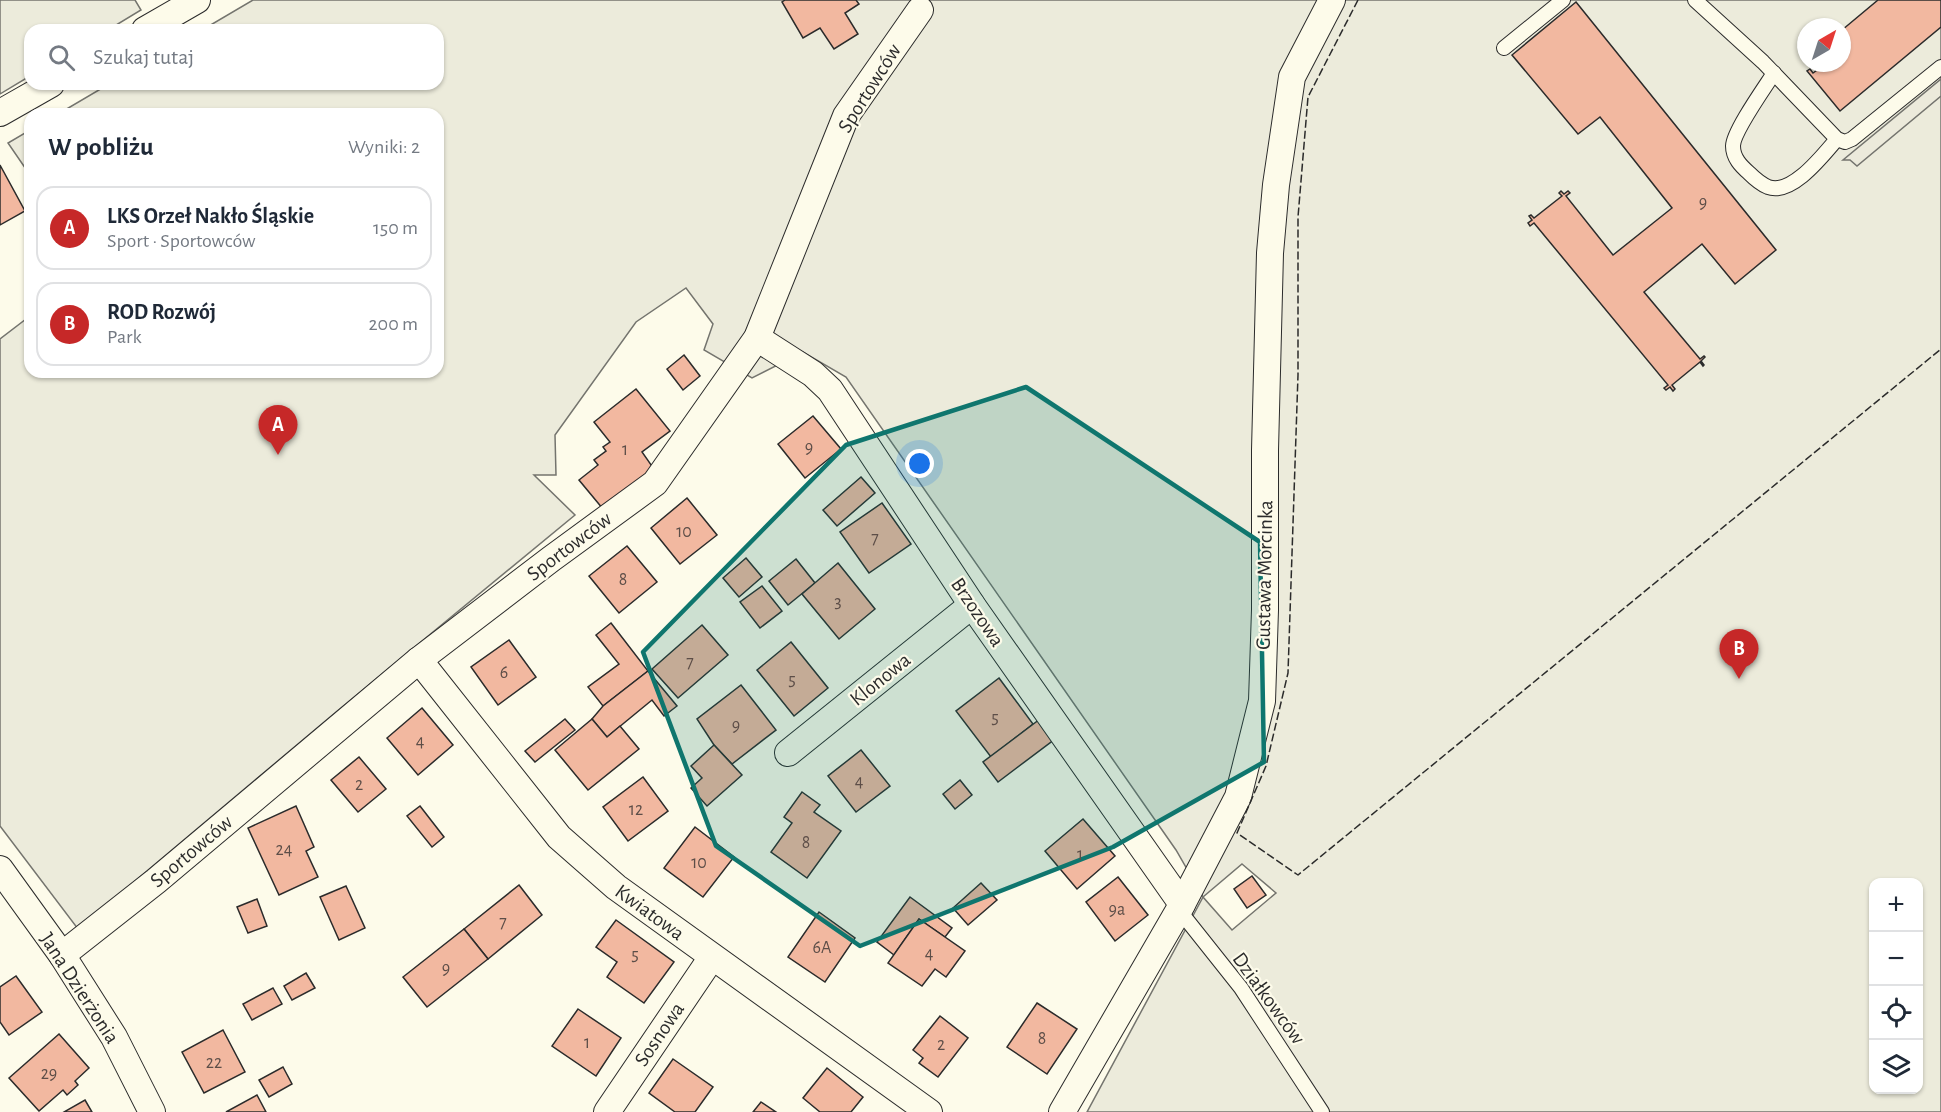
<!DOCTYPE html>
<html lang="pl">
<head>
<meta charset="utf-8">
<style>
	body { margin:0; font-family:"Alegreya Sans",sans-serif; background:#f2f2f3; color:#1f2937 }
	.controls { position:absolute; right:18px; bottom:18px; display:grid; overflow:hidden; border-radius:12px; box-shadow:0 2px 4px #0004 }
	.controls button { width:54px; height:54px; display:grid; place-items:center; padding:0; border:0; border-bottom:2px solid #e0e1e3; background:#fff; color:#1f2937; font:30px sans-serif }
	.compass { position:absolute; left:1797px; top:18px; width:54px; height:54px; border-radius:50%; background:#fff; box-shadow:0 2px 4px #0004; rotate:39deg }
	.you { position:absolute; left:920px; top:464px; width:21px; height:21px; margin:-15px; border:4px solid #fff; border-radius:50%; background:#1a73e8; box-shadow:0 0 0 9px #1a73e833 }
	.badge { display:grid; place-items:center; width:39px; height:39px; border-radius:50%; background:#c62828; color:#fff; font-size:20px; font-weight:700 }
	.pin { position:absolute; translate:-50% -50px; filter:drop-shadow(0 2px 3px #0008) }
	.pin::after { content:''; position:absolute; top:32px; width:21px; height:18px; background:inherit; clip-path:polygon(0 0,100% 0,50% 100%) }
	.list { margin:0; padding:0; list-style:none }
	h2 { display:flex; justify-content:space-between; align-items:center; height:78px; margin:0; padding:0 24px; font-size:26px }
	h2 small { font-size:20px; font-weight:400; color:#747a83 }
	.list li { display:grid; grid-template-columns:39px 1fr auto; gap:18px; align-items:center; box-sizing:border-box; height:84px; margin:0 12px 12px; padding:0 12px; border:2px solid #e0e1e3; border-radius:18px }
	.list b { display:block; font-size:22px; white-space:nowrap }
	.list p { margin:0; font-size:20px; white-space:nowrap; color:#747a83 }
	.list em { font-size:20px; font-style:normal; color:#747a83 }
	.icon { flex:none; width:33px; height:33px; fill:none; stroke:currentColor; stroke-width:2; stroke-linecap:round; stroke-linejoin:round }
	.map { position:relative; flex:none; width:1941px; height:1112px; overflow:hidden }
	.search { position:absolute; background:#fff; box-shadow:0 2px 4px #0004; left:24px; top:24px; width:420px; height:66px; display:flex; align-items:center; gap:15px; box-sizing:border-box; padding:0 21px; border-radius:18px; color:#747a83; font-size:22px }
	.panel { position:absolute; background:#fff; box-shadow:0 2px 4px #0004; left:24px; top:108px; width:420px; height:270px; border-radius:18px }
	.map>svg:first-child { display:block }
	.green { fill:#ecebdb; stroke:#74746e; stroke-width:1.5; fill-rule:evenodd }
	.parking { fill:#eceadb; stroke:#74746e; stroke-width:1.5 }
	.building { fill:#f2b8a0; stroke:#2b2b2b; stroke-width:1.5 }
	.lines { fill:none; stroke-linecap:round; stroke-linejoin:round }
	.lane-casing { stroke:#2b2b2b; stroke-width:16 }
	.street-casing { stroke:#2b2b2b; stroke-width:28 }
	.lane { stroke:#fdfbea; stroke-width:14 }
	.street { stroke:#fdfbea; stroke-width:26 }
	.fence { stroke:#2b2b2b; stroke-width:1.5; stroke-dasharray:8 3; stroke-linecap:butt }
	.marked { fill:#0f766e; fill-opacity:0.2; stroke:#0f766e; stroke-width:4.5; stroke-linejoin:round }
	.labels { text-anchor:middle; stroke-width:4.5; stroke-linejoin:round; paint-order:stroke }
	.number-label { font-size:18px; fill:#5d4e48 }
	.street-label { font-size:21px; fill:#2b2b2b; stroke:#fdfbea }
</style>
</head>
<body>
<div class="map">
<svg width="1941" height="1112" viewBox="0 0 1941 1112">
	<rect width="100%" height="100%" fill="#fdfbea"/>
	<!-- green -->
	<g class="green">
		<path d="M 0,0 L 135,0 L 141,10 L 108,30 L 30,30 L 30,76 L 0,94 Z"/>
		<path d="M 253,0 L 1941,0 L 1941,1112 L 1087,1112 L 1203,897 L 1176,850 L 846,377 L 803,352 L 752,378 L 704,350 L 713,324 L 686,288 L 636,322 L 555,435 L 556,475 L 534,475 L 575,515 L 336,712 L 78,929 L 0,826 L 0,339 L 30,316 L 30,372 L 438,372 L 438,114 L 58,114 L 109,84 L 438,84 L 438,30 L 202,30 ZM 1806,27 L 1842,27 L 1842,63 L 1806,63 ZM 1242,864 L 1276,893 L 1232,930 L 1203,897 ZM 1874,882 L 1918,882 L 1918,1090 L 1874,1090 Z"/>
		<path d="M 30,130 L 30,175 L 8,143 Z"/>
	</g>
	<!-- parking -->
	<path class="parking" d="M 1941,79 L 1941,96 L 1857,166 L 1850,160 L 1843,160 Z"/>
	<!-- building -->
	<g class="building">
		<path d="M 785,0 L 856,0 L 859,4 L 845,13 L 858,34 L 834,49 L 820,28 L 803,38 L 782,2 Z"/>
		<path d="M 1878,0 L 1941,0 L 1941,27 L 1840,111 L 1807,71 L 1810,69 L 1813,73 L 1824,65 L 1822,63 L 1842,63 L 1842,30 Z"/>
		<path d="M 1576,2 L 1776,250 L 1735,284 L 1702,244 L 1644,292 L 1700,359 L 1704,356 L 1705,357 L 1701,361 L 1704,365 L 1703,366 L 1700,362 L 1672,385 L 1675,389 L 1673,391 L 1670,387 L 1666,390 L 1664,388 L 1668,385 L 1534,223 L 1530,226 L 1528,223 L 1532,220 L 1529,216 L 1531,215 L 1534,218 L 1562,196 L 1559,193 L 1561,191 L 1564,194 L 1568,191 L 1570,193 L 1566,196 L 1613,255 L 1672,208 L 1600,117 L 1578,134 L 1512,55 Z"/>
		<path d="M 0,165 L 25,211 L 0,225 Z"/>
		<path d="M 684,355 L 700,376 L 683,390 L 667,369 Z"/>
		<path d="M 636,389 L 670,431 L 642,452 L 654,469 L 603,509 L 579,480 L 598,465 L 594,460 L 606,451 L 603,447 L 610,442 L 594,422 Z"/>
		<path d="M 813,416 L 841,449 L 805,478 L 778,444 Z"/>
		<path d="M 861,477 L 875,493 L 837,526 L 823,510 Z"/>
		<path d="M 687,498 L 717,535 L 680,564 L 651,528 Z"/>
		<path d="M 882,503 L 911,544 L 869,573 L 840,532 Z"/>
		<path d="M 627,546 L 657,582 L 619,613 L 589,576 Z"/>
		<path d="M 746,558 L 762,577 L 739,597 L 723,578 Z"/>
		<path d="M 796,559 L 815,583 L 788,605 L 769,581 Z"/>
		<path d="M 838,563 L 875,609 L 839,639 L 802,594 Z"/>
		<path d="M 762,586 L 782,611 L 760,628 L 740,602 Z"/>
		<path d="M 611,623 L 648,671 L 603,706 L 588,687 L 619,664 L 596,635 Z"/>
		<path d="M 702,625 L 728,655 L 678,698 L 652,669 Z"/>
		<path d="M 509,640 L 536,677 L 498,705 L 471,667 Z"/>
		<path d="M 791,642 L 828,688 L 794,716 L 757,670 Z"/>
		<path d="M 648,671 L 677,706 L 664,716 L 652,700 L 607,737 L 592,719 L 603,706 Z"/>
		<path d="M 999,678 L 1033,724 L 991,757 L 956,711 Z"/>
		<path d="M 741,685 L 776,730 L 732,764 L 714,745 L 697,719 Z"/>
		<path d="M 422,708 L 453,745 L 418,775 L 387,738 Z"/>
		<path d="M 565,719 L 575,730 L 535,762 L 525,751 Z"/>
		<path d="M 592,719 L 607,737 L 620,726 L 639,749 L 588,790 L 555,750 Z"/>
		<path d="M 1040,719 L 1055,739 L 998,782 L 983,762 Z"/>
		<path d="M 714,745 L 742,775 L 707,806 L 691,788 L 702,778 L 691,766 Z"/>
		<path d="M 861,750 L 890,786 L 856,812 L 828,776 Z"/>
		<path d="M 359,757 L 386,789 L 358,812 L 331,780 Z"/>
		<path d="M 643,777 L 668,811 L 628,841 L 603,807 Z"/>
		<path d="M 960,780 L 972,795 L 955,809 L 943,794 Z"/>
		<path d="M 802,792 L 820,805 L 814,812 L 841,831 L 807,878 L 771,852 L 792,823 L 784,817 Z"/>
		<path d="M 296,806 L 314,847 L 306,851 L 318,877 L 279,895 L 248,828 Z"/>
		<path d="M 420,806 L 444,837 L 432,847 L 407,816 Z"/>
		<path d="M 1083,819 L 1115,856 L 1077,889 L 1045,851 Z"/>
		<path d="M 695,827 L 734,857 L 703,897 L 664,868 Z"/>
		<path d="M 1252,876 L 1266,895 L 1247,908 L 1234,889 Z"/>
		<path d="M 1118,877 L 1148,915 L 1115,941 L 1086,902 Z"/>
		<path d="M 981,883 L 997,900 L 968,925 L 953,908 Z"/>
		<path d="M 519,885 L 542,915 L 488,959 L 464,929 Z"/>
		<path d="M 346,886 L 365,928 L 339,940 L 320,897 Z"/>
		<path d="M 910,897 L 952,928 L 945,937 L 919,919 L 894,955 L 877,942 Z"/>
		<path d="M 257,899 L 267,926 L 248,933 L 237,907 Z"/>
		<path d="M 819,912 L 855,938 L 825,982 L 788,957 Z"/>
		<path d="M 919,919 L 965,951 L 946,977 L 935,969 L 922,986 L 888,963 Z"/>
		<path d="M 616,920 L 674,962 L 644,1003 L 607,977 L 617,962 L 596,947 Z"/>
		<path d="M 464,929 L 488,959 L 427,1007 L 403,977 Z"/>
		<path d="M 306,973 L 315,988 L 292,1000 L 284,986 Z"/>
		<path d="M 16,976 L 42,1012 L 9,1035 L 0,1022 L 0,987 Z"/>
		<path d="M 273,988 L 282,1004 L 252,1020 L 243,1004 Z"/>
		<path d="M 1037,1003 L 1077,1029 L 1047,1074 L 1007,1047 Z"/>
		<path d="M 578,1009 L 621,1038 L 596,1076 L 552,1046 Z"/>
		<path d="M 940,1016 L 968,1038 L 938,1077 L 919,1063 L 923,1058 L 913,1050 Z"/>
		<path d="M 223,1030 L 245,1072 L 204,1093 L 182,1052 Z"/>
		<path d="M 59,1034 L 89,1068 L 75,1081 L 78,1085 L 67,1095 L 63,1090 L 39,1111 L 9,1078 Z"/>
		<path d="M 673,1059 L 713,1087 L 695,1112 L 675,1112 L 649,1093 Z"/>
		<path d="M 283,1067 L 292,1084 L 269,1097 L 259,1080 Z"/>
		<path d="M 827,1068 L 863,1097 L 851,1112 L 820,1112 L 803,1098 Z"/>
		<path d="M 257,1095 L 266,1112 L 226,1112 Z"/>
		<path d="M 85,1100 L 92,1112 L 64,1112 Z"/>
		<path d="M 761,1102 L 776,1112 L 753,1112 Z"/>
	</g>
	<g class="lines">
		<!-- lane casing -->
		<g class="lane-casing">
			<g id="lane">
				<path d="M 1695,0 L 1763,62 L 1837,139 L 1845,142 L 1852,139 L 1941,67"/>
				<path d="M 1504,48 L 1563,0"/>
				<path d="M 1774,73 C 1765,87 1733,132 1733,146 C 1733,158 1741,166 1749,173 C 1754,178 1761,184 1768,187 C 1792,196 1823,155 1837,139"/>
				<path d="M 1179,910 L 1241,988 L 1322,1112"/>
			</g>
		</g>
		<!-- street casing -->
		<g class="street-casing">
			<g id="street">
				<path d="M 145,30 L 197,0"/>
				<path d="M 0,113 L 51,84"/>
				<path d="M 757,338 L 813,374 L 830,390 L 972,605 L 1182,904"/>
				<path d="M 419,660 L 559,837 L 616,887 L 929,1112"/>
				<path d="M 788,753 L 972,605"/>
				<path d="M 0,869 L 62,955 L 114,1037 L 152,1112"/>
				<path d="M 62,955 L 156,881 L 419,660 L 551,559 L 655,483 L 757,338 L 846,116 L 920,10"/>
				<path d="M 607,1112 L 712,957"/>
				<path d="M 1062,1112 L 1179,910 L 1238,797 L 1262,701 L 1265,610 L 1265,450 L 1270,253 L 1276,185 L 1292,77 L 1332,0"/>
			</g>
		</g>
		<!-- lane -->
		<use href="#lane" class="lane"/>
		<!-- street -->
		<use href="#street" class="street"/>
		<!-- fence -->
		<path class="fence" d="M 1358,0 L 1308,97 L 1298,217 L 1298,375 L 1288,673 L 1266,766 L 1237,833 L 1298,875 L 1941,349"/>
	</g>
	<!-- marked area -->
	<path class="marked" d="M 1026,387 L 1260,542 L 1264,762 L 1113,847 L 860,946 L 716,846 L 643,652 L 846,445 Z"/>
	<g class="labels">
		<!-- number labels -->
		<g class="number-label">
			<text x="1703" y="208">9</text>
			<text x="809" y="453">9</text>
			<text x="625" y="455">1</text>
			<text x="684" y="537">10</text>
			<text x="875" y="544">7</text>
			<text x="623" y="585">8</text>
			<text x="838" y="607">3</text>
			<text x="690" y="668">7</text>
			<text x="504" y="678">6</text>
			<text x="792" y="685">5</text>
			<text x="995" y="723">5</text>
			<text x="736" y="731">9</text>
			<text x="420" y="747">4</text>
			<text x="859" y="787">4</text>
			<text x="359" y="790">2</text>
			<text x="636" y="815">12</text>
			<text x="806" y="848">8</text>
			<text x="284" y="855">24</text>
			<text x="1080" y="860">1</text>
			<text x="699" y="868">10</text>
			<text x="1117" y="915">9a</text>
			<text x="503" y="928">7</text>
			<text x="822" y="953">6A</text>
			<text x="929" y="959">4</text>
			<text x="635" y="960">5</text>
			<text x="446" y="974">9</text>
			<text x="1042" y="1044">8</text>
			<text x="587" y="1048">1</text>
			<text x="941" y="1050">2</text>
			<text x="214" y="1068">22</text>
			<text x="49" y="1079">29</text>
		</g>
		<!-- street labels -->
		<g class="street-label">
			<text transform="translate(869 88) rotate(-58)" y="7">Sportowców</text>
			<text transform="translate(569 546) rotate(-37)" y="7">Sportowców</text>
			<text transform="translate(1264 575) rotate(-89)" y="7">Gustawa Morcinka</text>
			<text transform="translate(978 612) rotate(56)" y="7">Brzozowa</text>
			<text transform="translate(880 679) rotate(-39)" y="7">Klonowa</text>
			<text transform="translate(191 851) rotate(-40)" y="7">Sportowców</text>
			<text transform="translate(650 912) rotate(36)" y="7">Kwiatowa</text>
			<text transform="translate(80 988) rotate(57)" y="7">Jana Dzierżonia</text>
			<text transform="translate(1269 998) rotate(54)" y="7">Działkowców</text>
			<text transform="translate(659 1034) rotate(-56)" y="7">Sosnowa</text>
		</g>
	</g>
</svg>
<div class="controls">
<button>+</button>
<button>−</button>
<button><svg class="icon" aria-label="locate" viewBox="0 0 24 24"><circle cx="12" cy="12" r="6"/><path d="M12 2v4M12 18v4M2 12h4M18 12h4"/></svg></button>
<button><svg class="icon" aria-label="layers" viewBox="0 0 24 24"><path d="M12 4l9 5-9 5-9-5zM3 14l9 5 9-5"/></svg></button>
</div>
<svg class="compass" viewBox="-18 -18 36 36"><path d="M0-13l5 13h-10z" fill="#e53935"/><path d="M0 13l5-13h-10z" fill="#747a83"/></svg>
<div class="you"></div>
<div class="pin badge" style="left:278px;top:455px">A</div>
<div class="pin badge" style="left:1739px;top:679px">B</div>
<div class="search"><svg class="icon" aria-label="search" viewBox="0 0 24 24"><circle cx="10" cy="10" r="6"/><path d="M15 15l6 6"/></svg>Szukaj tutaj</div>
<section class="panel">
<h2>W pobliżu<small>Wyniki: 2</small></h2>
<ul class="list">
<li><span class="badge">A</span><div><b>LKS Orzeł Nakło Śląskie</b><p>Sport · Sportowców</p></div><em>150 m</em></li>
<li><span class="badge">B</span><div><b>ROD Rozwój</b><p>Park</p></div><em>200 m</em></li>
</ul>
</section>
</div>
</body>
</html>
